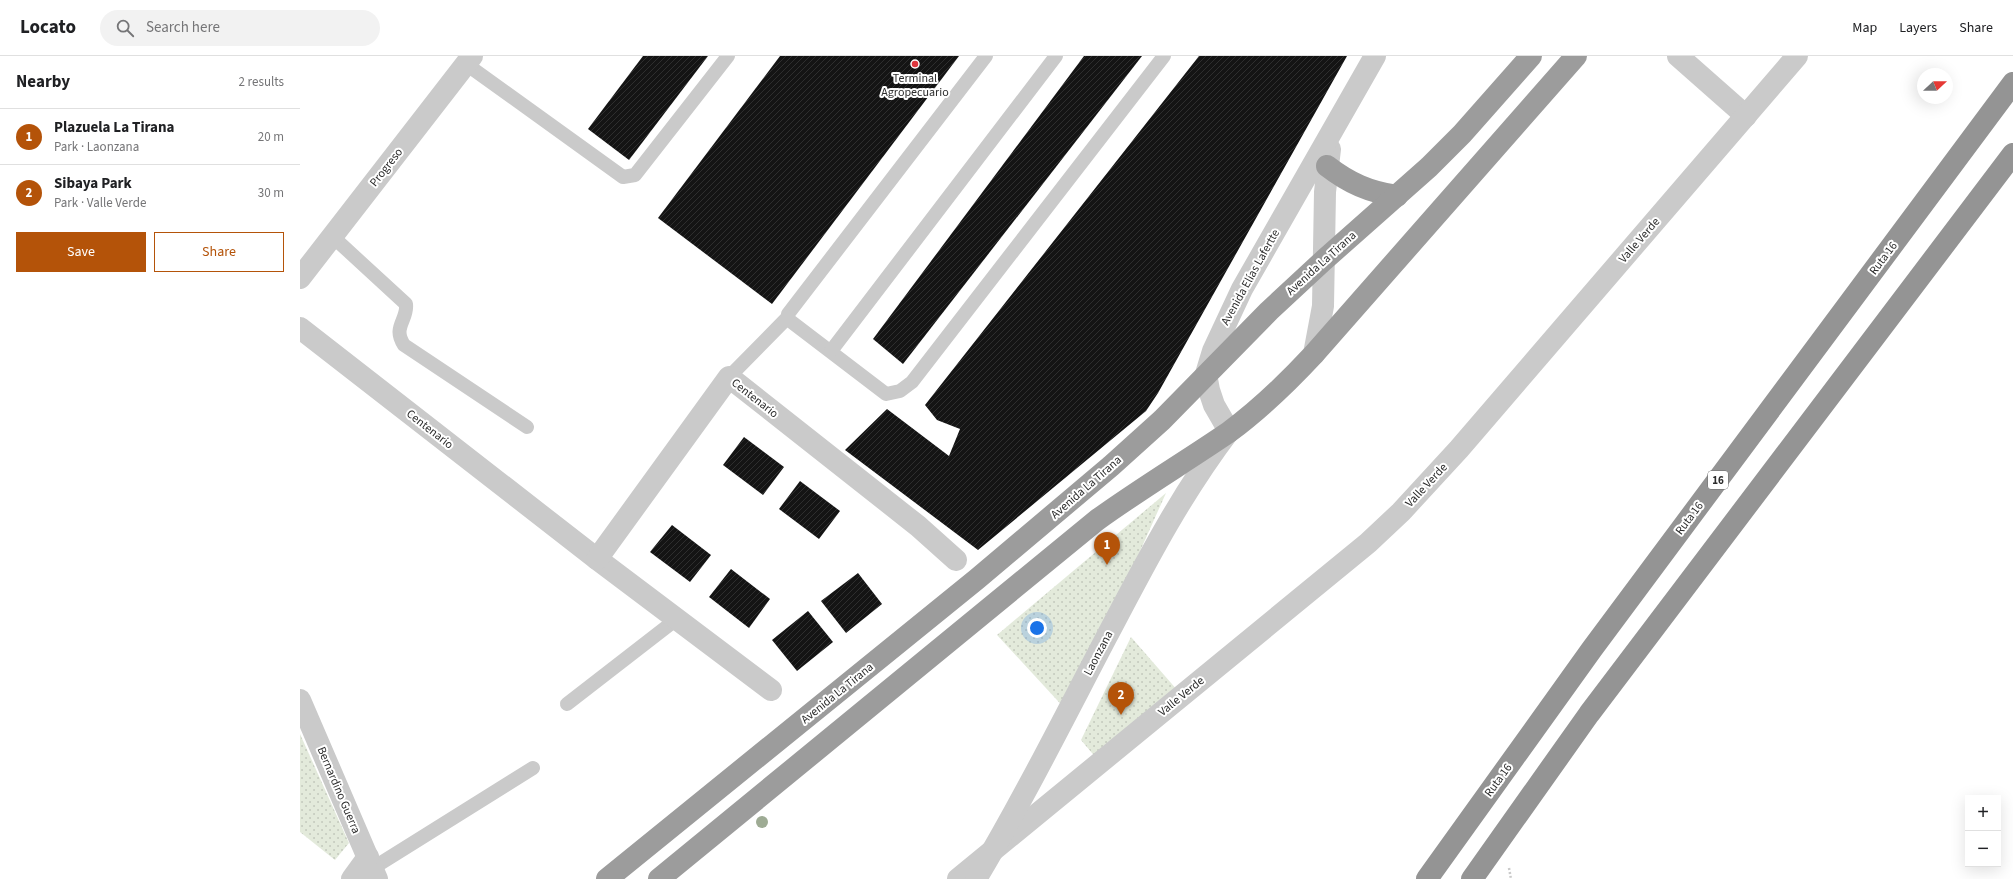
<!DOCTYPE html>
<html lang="en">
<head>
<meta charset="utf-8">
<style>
	body { margin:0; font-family:"Source Sans 3",sans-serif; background:#f2f2f2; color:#202124 }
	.controls { position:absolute; right:12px; bottom:12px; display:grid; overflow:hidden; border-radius:0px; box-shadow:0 4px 16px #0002 }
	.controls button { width:36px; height:36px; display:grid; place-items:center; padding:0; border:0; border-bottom:1px solid #e0e0e0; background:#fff; color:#202124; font:20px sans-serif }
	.compass { position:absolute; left:1617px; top:12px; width:36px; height:36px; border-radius:50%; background:#fff; box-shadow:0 4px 16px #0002; rotate:68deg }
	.you { position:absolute; left:737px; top:572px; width:14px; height:14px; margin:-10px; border:3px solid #fff; border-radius:50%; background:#1a73e8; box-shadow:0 0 0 6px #1a73e833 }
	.badge { display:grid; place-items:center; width:26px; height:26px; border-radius:50%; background:#b45309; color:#fff; font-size:13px; font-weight:700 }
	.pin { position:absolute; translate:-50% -33px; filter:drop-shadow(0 1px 2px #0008) }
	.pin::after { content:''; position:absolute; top:21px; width:14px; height:12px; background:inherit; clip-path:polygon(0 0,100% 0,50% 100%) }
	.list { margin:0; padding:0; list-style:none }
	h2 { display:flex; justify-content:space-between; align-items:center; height:52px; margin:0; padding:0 16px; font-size:17px }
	h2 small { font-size:13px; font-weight:400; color:#757577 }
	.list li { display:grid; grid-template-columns:26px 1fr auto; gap:12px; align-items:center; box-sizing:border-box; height:56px; padding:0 16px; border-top:1px solid #e0e0e0 }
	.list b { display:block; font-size:15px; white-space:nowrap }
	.list p { margin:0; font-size:13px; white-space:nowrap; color:#757577 }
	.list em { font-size:13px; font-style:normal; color:#757577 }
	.actions { display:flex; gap:8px; padding:12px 16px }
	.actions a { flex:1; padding:9px 0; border:1px solid #b45309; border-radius:0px; text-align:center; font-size:14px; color:#b45309 }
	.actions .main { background:#b45309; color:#fff }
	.icon { flex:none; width:22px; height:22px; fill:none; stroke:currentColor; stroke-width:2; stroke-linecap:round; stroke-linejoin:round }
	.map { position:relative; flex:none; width:1713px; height:823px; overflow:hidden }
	header { display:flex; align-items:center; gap:24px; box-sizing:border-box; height:56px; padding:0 20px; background:#fff; border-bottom:1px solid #e0e0e0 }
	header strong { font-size:19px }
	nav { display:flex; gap:22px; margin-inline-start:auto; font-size:14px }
	.search { width:280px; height:36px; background:#f2f2f2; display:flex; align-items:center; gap:10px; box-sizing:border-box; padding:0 14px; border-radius:22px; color:#757577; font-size:15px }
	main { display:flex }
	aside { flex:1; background:#fff }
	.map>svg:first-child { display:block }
	.park { fill:url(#park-dots) }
	.building { fill:url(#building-hatch) }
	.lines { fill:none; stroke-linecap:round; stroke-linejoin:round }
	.path { stroke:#cacaca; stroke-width:2.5; stroke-dasharray:2 2; stroke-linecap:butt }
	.service { stroke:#cacaca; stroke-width:14 }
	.minor { stroke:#cacaca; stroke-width:22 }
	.tertiary { stroke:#cacaca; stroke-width:22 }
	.trunk { stroke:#9c9c9c; stroke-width:22 }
	.motorway { stroke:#949494; stroke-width:22 }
	.tree { fill:#9eab94 }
	.poi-dot { fill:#de363d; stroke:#fff; stroke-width:1.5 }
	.labels { text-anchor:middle; stroke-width:4; stroke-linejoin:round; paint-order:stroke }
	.shield { fill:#fff; stroke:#6c6c6c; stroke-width:1 }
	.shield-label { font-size:11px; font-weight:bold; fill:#2d2d2d }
	.poi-label { font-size:12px; fill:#2d2d2d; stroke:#fff }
	.street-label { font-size:12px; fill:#2d2d2d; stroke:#fff }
</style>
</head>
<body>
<header>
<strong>Locato</strong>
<div class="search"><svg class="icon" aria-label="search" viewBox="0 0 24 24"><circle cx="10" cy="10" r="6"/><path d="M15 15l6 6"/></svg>Search here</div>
<nav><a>Map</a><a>Layers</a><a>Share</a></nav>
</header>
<main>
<aside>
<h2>Nearby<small>2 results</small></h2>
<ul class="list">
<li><span class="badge">1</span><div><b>Plazuela La Tirana</b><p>Park · Laonzana</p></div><em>20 m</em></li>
<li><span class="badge">2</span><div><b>Sibaya Park</b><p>Park · Valle Verde</p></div><em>30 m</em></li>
</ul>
<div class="actions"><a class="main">Save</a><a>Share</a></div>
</aside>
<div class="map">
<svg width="1713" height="823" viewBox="0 0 1713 823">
	<defs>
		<pattern id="park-dots" width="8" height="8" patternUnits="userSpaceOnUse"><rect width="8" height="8" fill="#e3eadb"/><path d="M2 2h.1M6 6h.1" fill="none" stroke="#c3c9bc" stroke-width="1.8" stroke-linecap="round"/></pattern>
		<pattern id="building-hatch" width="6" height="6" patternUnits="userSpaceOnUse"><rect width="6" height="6" fill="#141414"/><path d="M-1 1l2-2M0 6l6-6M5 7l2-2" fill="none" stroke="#2e2e2e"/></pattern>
	</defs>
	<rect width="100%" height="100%" fill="#fff"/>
	<!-- park -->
	<g class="park">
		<path d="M 866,437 L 768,656 L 697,579 Z"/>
		<path d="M 831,581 L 878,635 L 797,703 L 781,684 Z"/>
		<path d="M 0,678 L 49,787 L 35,804 L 0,776 Z"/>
	</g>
	<!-- building -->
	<g class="building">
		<path d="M 343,0 L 408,0 L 329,104 L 288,73 Z"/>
		<path d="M 480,0 L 659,0 L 472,248 L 358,162 Z"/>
		<path d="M 784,0 L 842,0 L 603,308 L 573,283 Z"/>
		<path d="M 899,0 L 1047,0 L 858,337 L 846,355 L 678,494 L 545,394 L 587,353 L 649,400 L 660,373 L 637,364 L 625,349 Z"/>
		<path d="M 444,381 L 484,411 L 463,439 L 423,409 Z"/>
		<path d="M 500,425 L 540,455 L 519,483 L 479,453 Z"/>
		<path d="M 372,469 L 411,499 L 390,526 L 350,496 Z"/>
		<path d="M 431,513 L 470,543 L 449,572 L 409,541 Z"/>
		<path d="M 558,517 L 582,548 L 546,577 L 521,545 Z"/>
		<path d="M 508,555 L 533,586 L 497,615 L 472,584 Z"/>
	</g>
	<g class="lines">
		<!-- path -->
		<path class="path" d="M 1209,812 L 1211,823"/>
		<!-- service -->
		<g class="service">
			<path d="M 686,0 L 488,258 L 489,264 L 586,338 L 600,335 L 612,326 L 864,0"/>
			<path d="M 166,8 L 323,121 L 335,119 L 428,0"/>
			<path d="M 32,180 L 106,248 C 108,264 92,271 104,289 L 227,371"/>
			<path d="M 531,295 L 756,0"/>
			<path d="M 429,321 L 488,261"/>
			<path d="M 267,648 L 378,562"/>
			<path d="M 73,812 L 233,712"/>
		</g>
		<!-- minor -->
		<g class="minor">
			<path d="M 1378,0 L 1446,60"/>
			<path d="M 0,272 L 297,503 L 471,634"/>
			<path d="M 297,503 L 429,321 L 618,470 L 656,504"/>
			<path d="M 0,644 L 77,823"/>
			<path d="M 52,823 L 68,801"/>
			<path d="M 658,823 L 1068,487 L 1101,456 L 1159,393 L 1497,0"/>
		</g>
		<!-- tertiary -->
		<g class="tertiary">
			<path d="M 0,222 L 172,0"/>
			<path d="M 1014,298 L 1023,250 L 1025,136 L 1030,93"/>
			<path d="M 676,823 C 723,744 764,662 807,580 C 845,508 879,441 929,375 L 914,349 L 909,334 L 906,318 L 913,295 L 942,233 L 1075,0"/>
		</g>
		<!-- trunk -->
		<g class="trunk">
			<path d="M 1027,110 C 1049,127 1069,136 1097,140"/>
			<path d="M 307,823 L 677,523 L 811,410 L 862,364 L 969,255 L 1024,204 L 1129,111 L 1162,78 L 1231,0"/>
			<path d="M 359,823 L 797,464 C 840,433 885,406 929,376 C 960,353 988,326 1014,298 L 1276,0"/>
		</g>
		<!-- motorway -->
		<g class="motorway">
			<path d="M 1127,823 L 1292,593 L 1713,27"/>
			<path d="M 1172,823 L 1289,658 L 1713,98"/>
		</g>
	</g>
	<!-- trees -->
	<circle class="tree" cx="462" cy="766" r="6"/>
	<!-- markers -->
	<circle class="poi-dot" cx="615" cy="8" r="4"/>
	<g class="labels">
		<!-- shield labels -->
		<rect class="shield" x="1408" y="415" width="20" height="18" rx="3"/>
		<g class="shield-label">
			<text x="1418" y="428">16</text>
		</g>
		<!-- poi labels -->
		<g class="poi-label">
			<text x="615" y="26">Terminal<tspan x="615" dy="14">Agropecuario</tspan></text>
		</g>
		<!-- street labels -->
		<g class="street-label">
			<text transform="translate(86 111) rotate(-52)" y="4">Progreso</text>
			<text transform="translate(1339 184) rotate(-49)" y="4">Valle Verde</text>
			<text transform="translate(1583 202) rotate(-53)" y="4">Ruta 16</text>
			<text transform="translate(1021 207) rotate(-42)" y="4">Avenida La Tirana</text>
			<text transform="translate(950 221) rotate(-61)" y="4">Avenida Elías Lafertte</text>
			<text transform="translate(455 342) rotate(38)" y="4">Centenario</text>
			<text transform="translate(130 373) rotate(38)" y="4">Centenario</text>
			<text transform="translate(1126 429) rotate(-47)" y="4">Valle Verde</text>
			<text transform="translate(786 431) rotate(-41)" y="4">Avenida La Tirana</text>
			<text transform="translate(1389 462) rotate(-53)" y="4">Ruta 16</text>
			<text transform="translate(798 597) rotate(-62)" y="4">Laonzana</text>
			<text transform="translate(537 637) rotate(-39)" y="4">Avenida La Tirana</text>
			<text transform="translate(881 640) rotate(-39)" y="4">Valle Verde</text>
			<text transform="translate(1198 724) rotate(-54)" y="4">Ruta 16</text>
			<text transform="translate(39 734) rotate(67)" y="4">Bernardino Guerra</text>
		</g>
	</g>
</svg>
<div class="controls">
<button>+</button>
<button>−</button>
</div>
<svg class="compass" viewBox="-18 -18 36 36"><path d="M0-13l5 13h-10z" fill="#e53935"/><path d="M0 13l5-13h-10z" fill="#757577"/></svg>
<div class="you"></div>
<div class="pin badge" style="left:807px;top:509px">1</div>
<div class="pin badge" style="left:821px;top:659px">2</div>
</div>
</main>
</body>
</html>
